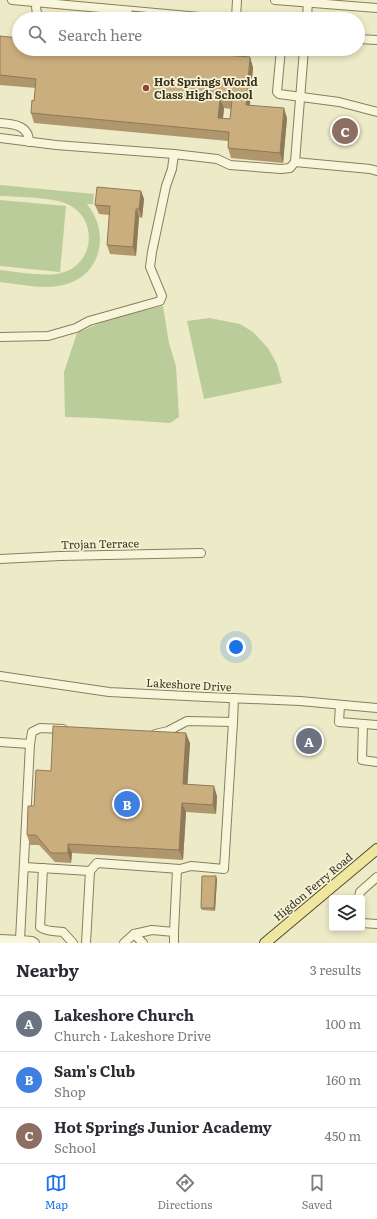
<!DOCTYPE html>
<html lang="en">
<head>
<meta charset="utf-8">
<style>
	body { margin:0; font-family:Literata,serif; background:#f7f7f7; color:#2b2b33 }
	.controls { position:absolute; right:12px; bottom:12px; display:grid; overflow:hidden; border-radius:4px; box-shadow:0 2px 6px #0003 }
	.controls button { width:36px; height:36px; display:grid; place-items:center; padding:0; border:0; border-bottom:1px solid #e1e1e2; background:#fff; color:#2b2b33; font:20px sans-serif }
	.you { position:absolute; left:236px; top:647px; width:14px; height:14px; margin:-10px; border:3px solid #fff; border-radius:50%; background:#1a73e8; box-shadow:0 0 0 6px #1a73e833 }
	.badge { display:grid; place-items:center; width:26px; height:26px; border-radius:50%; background:#1a73e8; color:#fff; font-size:13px; font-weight:700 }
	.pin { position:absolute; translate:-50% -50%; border:2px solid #fff; box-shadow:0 1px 4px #0006 }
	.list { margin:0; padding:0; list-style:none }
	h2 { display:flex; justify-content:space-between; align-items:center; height:52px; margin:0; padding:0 16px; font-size:17px }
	h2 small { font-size:13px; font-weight:400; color:#7c7c81 }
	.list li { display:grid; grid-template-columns:26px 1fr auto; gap:12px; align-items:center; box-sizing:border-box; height:56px; padding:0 16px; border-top:1px solid #e1e1e2 }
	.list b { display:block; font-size:15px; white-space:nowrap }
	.list p { margin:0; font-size:13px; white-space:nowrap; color:#7c7c81 }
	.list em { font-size:13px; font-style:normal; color:#7c7c81 }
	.icon { flex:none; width:22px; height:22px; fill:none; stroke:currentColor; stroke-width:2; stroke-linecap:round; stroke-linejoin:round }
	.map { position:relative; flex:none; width:377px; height:943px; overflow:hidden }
	.search { position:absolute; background:#fff; box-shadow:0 2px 6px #0003; left:12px; right:12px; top:12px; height:44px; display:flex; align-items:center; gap:10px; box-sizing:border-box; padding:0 14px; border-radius:22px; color:#7c7c81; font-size:15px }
	.sheet { height:220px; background:#fff }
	nav { display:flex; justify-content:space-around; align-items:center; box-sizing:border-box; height:56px; border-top:1px solid #e1e1e2; background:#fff; font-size:11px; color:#7c7c81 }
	nav a { display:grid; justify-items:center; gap:2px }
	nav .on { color:#1a73e8 }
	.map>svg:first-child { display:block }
	.pitch { fill:#bbcc9b }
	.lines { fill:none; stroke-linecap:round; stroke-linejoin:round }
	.minor-casing { stroke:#897e5d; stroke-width:10 }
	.major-casing { stroke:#574b30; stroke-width:12 }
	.minor { stroke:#f8f6da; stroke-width:8 }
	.major { stroke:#efe7a0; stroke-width:10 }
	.wall { fill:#af966c; fill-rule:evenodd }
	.shaded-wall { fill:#8e7a58 }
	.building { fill:#cbae7e; stroke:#8e7a58; fill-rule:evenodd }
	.poi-dot { fill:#96442e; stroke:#f5f3d6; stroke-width:1.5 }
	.labels { text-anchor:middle; stroke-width:3.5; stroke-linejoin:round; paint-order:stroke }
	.poi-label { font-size:11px; font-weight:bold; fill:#393220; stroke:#f5f3d6; text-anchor:start }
	.street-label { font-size:11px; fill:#393220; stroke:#f5f3d6 }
</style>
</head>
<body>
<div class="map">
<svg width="377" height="943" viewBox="0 0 377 943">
	<rect width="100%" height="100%" fill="#edeac7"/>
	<!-- pitch -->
	<g class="pitch">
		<path d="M 0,185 L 94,194 L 93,204 L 87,204 C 112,235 100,280 58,286 C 41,289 18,284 0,282 L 0,270 C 16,272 46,277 61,273 C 95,265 99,218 67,204 C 53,197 17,197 0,196 Z"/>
		<path d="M 0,200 L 66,206 L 60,272 L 0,266 Z"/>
		<path d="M 163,306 L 169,343 L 176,366 L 179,417 L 170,423 L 96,418 L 65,417 L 64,372 L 77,333 L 111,318 Z"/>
		<path d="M 209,318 L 240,324 L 253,332 L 268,348 L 277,364 L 282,383 L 204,399 L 187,321 Z"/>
	</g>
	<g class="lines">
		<!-- minor casing -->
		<g class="minor-casing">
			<g id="minor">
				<path d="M 12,0 L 222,19"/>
				<path d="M 275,0 L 377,8"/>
				<path d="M 36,3 C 36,10 36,15 43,19"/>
				<path d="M 236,19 L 237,0"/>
				<path d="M 307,19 L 308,0"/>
				<path d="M 358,39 L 377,40"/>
				<path d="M 281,49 L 277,92 L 279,94 L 339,102 L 377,112"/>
				<path d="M 0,123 C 13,124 29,125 29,142"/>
				<path d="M 0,138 L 56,145 L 174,154"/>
				<path d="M 295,162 L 370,169 L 377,171"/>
				<path d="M 0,337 L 48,336 L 76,328 L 89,321 L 160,301 L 162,296 L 150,267 L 152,252 L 166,186 L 172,169 L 174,154 L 217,159 L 230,165 L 281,169 L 290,168 L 295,162 L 304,49"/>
				<path d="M 0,559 L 60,556 L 201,553"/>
				<path d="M 0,676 L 109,692 L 206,697 L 300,701 L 377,708"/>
				<path d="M 340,705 L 339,722 L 377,725"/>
				<path d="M 363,724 L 362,760 L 377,762"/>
				<path d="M 155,734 L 168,731 L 187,721 L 233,722 L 234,698"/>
				<path d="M 0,742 L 30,744 L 32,732 L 40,728 L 63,729"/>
				<path d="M 24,867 L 90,871"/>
				<path d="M 43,868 L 40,927 C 46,932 56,931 63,932 L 73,943"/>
				<path d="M 359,898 L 360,892 L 377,877"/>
				<path d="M 362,923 L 377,924"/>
				<path d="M 174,932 L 177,869"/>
				<path d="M 134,934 L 143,943"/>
				<path d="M 0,939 L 20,940 L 30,744"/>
				<path d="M 20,943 L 20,940 L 32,941 L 35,943"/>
				<path d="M 86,943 L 90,871 L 97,863 L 180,869 L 191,866 L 224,869 L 233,722"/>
				<path d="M 124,943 L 134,934 L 152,930 L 174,932 L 174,943"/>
			</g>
		</g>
		<!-- major casing -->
		<g class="major-casing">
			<path id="major" d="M 265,943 L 377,849"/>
		</g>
		<!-- minor -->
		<use href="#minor" class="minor"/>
		<!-- major -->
		<use href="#major" class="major"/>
	</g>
	<!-- wall -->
	<g class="wall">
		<path d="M 0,36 L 19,49 L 229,49 L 229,55 L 253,67 L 250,105 L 287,118 L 283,163 L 231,158 L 228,148 L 228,141 L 34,123 L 31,113 L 34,101 L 36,88 L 0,85 ZM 224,108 L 231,109 L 230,119 L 223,118 Z"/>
		<path d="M 141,191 L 144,199 L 142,218 L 139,217 L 136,256 L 110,254 L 107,245 L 109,215 L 99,214 L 95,205 Z"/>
		<path d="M 190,743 L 187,785 L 217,796 L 216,814 L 186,812 L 183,860 L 72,853 L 71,863 L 55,862 L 39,845 L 30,845 L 27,835 L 34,806 L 51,771 Z"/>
		<path d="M 217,879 L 215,911 L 202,910 L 201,908 Z"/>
	</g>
	<!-- shaded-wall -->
	<g class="shaded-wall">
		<path d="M 225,49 L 229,49 L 228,65 L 224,55 Z"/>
		<path d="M 250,57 L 253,67 L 249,114 L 246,105 Z"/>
		<path d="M 220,99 L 224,108 L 222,127 L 218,118 Z"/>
		<path d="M 284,108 L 287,118 L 283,163 L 280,153 Z"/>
		<path d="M 141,191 L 144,199 L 142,218 L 139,209 Z"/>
		<path d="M 136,209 L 139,217 L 136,256 L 133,247 Z"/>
		<path d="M 186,733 L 190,743 L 187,794 L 183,784 Z"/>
		<path d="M 214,786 L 217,796 L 216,814 L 213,805 Z"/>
		<path d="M 182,803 L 186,812 L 183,860 L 179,850 Z"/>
		<path d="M 68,844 L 72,853 L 71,863 L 68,853 Z"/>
		<path d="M 216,876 L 217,879 L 215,911 L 214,908 Z"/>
	</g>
	<!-- building -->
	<g class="building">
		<path d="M 132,11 L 215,19 L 131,19 Z"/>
		<path d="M 0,36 L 19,38 L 19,49 L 225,49 L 224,55 L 250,57 L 246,105 L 284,108 L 280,153 L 228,148 L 229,132 L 31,113 L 32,100 L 34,101 L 36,79 L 0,75 ZM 220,99 L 232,100 L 230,119 L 218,118 Z"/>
		<path d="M 97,187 L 141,191 L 139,209 L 136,209 L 133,247 L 107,245 L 110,206 L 95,205 Z"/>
		<path d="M 53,726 L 186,733 L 183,784 L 214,786 L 213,805 L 182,803 L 179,850 L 68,844 L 68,853 L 51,853 L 36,835 L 27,835 L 28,806 L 34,806 L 36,770 L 51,771 Z"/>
		<path d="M 202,876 L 216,876 L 214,908 L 201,908 Z"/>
	</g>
	<!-- markers -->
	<circle class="poi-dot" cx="146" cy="88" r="4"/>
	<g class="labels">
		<!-- poi labels -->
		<g class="poi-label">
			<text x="154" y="86">Hot Springs World<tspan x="154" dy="13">Class High School</tspan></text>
		</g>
		<!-- street labels -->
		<g class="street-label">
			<text transform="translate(100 544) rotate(-1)" y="4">Trojan Terrace</text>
			<text transform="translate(189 685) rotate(3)" y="4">Lakeshore Drive</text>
			<text transform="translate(313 887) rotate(-40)" y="4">Higdon Ferry Road</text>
		</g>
	</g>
</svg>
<div class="controls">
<button><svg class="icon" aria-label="layers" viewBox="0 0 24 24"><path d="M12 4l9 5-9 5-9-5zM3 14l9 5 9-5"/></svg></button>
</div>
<div class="you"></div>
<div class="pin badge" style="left:309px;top:741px;background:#6b7280">A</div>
<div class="pin badge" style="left:127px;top:804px;background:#3f7fe0">B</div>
<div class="pin badge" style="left:345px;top:131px;background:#8d6e63">C</div>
<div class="search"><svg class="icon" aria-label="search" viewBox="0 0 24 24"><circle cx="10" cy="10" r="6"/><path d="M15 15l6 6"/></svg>Search here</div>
</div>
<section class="sheet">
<h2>Nearby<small>3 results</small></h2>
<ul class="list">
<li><span class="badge" style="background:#6b7280">A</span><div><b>Lakeshore Church</b><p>Church · Lakeshore Drive</p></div><em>100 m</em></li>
<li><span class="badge" style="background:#3f7fe0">B</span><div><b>Sam's Club</b><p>Shop</p></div><em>160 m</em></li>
<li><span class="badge" style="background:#8d6e63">C</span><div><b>Hot Springs Junior Academy</b><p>School</p></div><em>450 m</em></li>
</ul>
</section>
<nav>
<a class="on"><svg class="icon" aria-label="map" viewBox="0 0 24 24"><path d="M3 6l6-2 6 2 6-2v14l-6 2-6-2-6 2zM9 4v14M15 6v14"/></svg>Map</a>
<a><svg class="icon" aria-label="directions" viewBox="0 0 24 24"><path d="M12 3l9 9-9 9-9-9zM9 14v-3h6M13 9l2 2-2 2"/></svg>Directions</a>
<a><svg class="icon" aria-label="saved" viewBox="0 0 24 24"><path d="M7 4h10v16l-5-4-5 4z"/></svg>Saved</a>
</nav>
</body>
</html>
